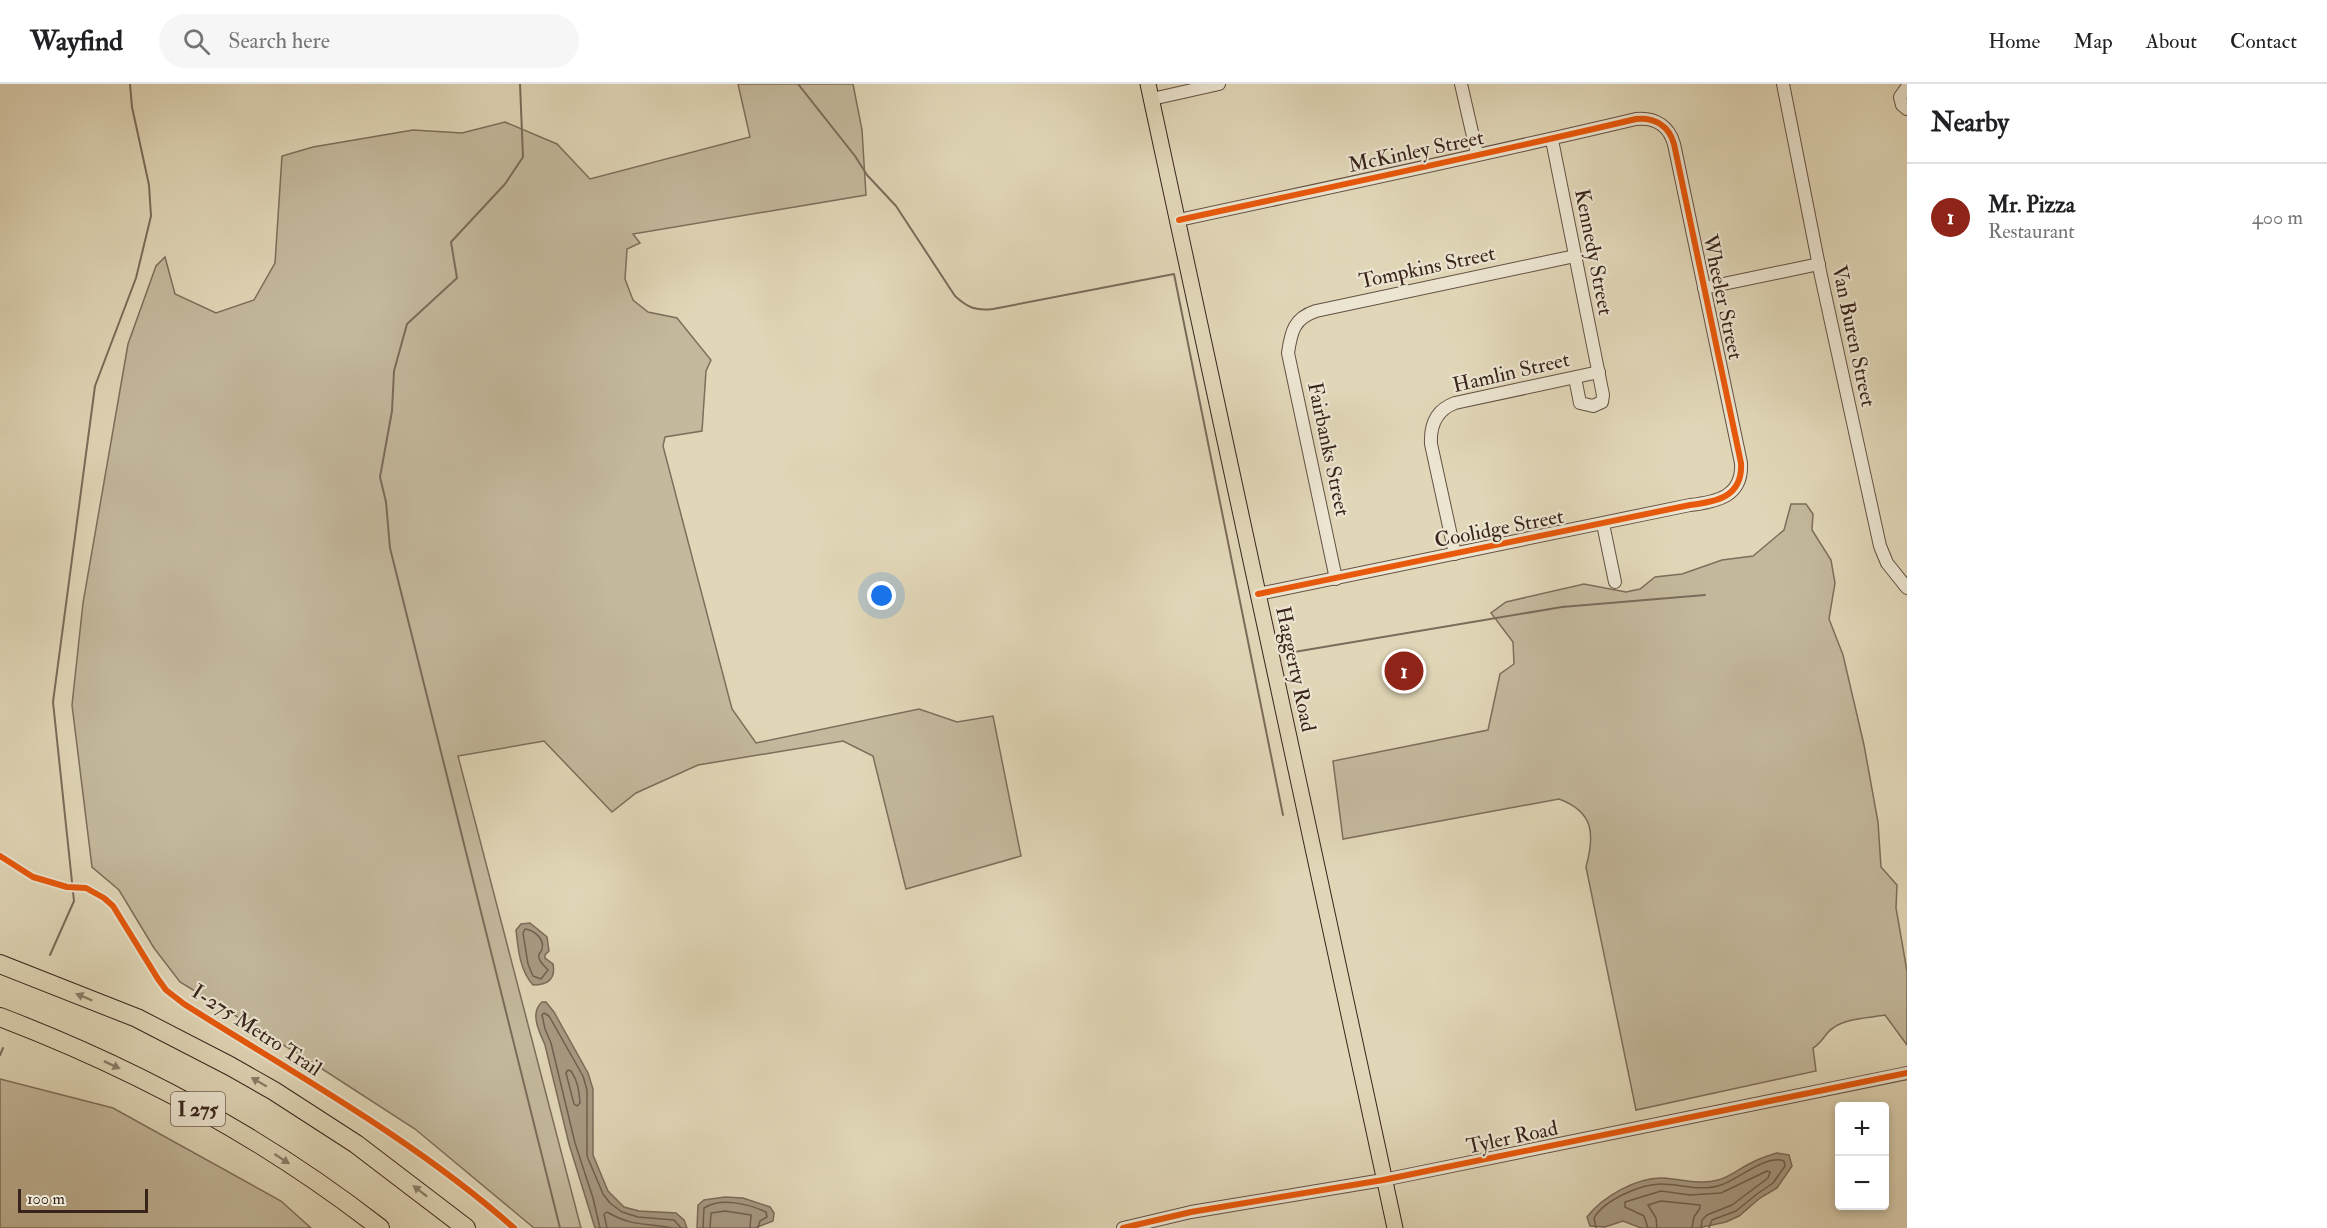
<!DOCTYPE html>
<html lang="en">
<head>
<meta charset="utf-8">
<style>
	body { margin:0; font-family:"IM FELL Double Pica",serif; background:#f6f6f6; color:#202124 }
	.controls { position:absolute; right:18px; bottom:18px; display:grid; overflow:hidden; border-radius:6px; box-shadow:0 3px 9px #0003 }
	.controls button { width:54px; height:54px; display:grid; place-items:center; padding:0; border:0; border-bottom:2px solid #e0e0e0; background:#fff; color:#202124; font:30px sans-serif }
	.scale { position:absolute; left:18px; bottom:15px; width:130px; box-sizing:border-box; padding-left:6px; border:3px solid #39241c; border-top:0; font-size:16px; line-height:21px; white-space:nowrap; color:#39241c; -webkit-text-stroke:4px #ece5d1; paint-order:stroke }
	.you { position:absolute; left:882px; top:512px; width:21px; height:21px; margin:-15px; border:4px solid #fff; border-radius:50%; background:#1a73e8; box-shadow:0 0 0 9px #1a73e833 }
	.badge { display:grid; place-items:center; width:39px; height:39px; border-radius:50%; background:#8f2418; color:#fff; font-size:20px; font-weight:700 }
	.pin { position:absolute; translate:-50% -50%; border:3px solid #fff; box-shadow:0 2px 6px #0006 }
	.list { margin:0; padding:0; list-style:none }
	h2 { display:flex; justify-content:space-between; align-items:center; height:78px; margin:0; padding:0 24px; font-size:26px }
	h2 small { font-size:20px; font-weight:400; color:#757577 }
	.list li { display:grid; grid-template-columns:39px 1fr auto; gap:18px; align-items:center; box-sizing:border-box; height:108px; padding:0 24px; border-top:2px solid #e0e0e0 }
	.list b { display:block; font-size:22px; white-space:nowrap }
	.list p { margin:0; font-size:20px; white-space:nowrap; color:#757577 }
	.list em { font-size:20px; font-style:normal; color:#757577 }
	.icon { flex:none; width:33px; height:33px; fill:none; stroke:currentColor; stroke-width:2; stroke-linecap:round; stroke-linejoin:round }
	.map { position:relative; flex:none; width:1907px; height:1144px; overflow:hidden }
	header { display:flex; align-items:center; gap:36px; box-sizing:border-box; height:84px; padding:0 30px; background:#fff; border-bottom:2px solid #e0e0e0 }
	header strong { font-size:28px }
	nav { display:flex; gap:33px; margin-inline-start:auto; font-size:21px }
	.search { width:420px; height:54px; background:#f6f6f6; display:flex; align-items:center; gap:15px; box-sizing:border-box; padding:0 21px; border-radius:33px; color:#757577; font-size:22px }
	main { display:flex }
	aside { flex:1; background:#fff }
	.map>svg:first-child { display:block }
	.green { fill:#c4b99d; stroke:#7e6e5c; stroke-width:1.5 }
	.water { fill:#a89a83; stroke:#7c6b5a; stroke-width:1.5 }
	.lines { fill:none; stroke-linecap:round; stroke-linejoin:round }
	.shore { stroke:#705f50; stroke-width:1.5 }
	.stream { stroke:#7c6b5a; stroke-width:2 }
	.minor-casing { stroke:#635143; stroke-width:14 }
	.major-casing { stroke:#39241c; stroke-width:17 }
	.highway-casing { stroke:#39241c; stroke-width:20 }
	.minor { stroke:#ece5d1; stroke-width:12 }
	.major { stroke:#e1d7b8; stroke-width:15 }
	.highway { stroke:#e1d7b8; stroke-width:18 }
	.cycleway-casing { stroke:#ece5d1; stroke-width:10 }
	.cycleway { stroke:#e8590c; stroke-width:6 }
	.oneway { fill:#8d7e6a }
	.labels { text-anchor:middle; stroke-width:4.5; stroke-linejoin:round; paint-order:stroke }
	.shield { fill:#ece5d1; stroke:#6f5e52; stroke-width:1.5 }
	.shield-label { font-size:20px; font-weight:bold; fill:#39241c }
	.street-label { font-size:21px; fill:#39241c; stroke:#ece5d1 }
</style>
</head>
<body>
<header>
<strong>Wayfind</strong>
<div class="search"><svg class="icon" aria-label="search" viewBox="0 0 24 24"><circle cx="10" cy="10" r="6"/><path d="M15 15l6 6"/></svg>Search here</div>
<nav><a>Home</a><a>Map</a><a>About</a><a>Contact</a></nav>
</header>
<main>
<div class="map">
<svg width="1907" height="1144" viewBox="0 0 1907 1144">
	<rect width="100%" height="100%" fill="#e1d7b8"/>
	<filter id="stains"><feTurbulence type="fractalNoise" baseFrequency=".00333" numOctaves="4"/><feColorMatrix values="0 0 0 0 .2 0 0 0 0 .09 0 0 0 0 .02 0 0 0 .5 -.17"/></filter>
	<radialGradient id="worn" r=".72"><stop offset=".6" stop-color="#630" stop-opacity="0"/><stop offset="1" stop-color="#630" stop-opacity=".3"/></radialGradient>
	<!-- green -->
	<g class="green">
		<path d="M 738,0 L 853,0 L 862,46 L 866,111 L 633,150 L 640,159 L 627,165 L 625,195 L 633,216 L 648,228 L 677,234 L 711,276 L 706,287 L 702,347 L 665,353 L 663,362 L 732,625 L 756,659 L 919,625 L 957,638 L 993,632 L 1021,772 L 906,805 L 873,672 L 843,657 L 698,681 L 636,709 L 612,728 L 544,657 L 458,672 L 581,1144 L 534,1144 L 415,1045 L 313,979 L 180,898 L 154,864 L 119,806 L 92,783 L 72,621 L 83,519 L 128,260 L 156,182 L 165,173 L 175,210 L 216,229 L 254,216 L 275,179 L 282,72 L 313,63 L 413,46 L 462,49 L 505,38 L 557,60 L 590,95 L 750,53 Z"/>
		<path d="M 1791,420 L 1806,420 L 1813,430 L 1812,446 L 1831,476 L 1835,499 L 1829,535 L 1843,571 L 1864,661 L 1878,738 L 1881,783 L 1897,801 L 1896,824 L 1907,887 L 1907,961 L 1885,931 C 1869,934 1847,934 1833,944 C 1825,949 1823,958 1813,964 L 1816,987 L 1636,1026 L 1586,783 C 1595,750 1594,728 1559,715 L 1343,755 L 1333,677 L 1488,646 L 1500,590 L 1514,580 L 1513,558 L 1491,529 L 1506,518 L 1584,500 L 1626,508 L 1640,505 L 1655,493 L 1682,490 L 1722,476 L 1753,472 L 1784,446 Z"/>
		<path d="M 0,995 L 113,1024 L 281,1117 L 311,1144 L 0,1144 Z"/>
	</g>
	<!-- water -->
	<g class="water">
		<path d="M 530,839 L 547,853 L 549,867 L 545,871 L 545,874 L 553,880 C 556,895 548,901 533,901 C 520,887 518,865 516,846 L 521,840 Z"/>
		<path d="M 542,918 L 546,918 L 554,928 L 588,989 L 593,1005 L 593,1071 L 608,1107 L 624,1123 L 639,1127 L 676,1129 L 684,1136 L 687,1144 L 595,1144 L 569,1060 L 545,961 C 540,949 529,929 542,918 Z"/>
		<path d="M 1777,1069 L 1789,1071 L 1792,1082 L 1777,1104 L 1760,1114 L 1739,1132 L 1726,1138 L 1698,1144 L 1641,1144 L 1623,1137 L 1605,1143 L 1590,1142 L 1587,1133 C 1602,1113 1637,1093 1663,1094 C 1681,1095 1700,1101 1718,1096 C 1730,1093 1740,1084 1751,1079 C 1759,1074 1768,1072 1777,1069 Z"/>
		<path d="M 725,1113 L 743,1114 L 770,1123 L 774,1129 L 773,1137 L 755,1144 L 697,1144 L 698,1121 L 704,1116 Z"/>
	</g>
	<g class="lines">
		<!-- shore -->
		<g class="shore">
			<path d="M 525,845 C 534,846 545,855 542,865 C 540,872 538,867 539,874 C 540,879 545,882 548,886 L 541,895 L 533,892 L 528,880 L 523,849 Z"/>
			<path d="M 568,986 L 571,987 C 578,997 579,1007 580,1019 L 577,1022 L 574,1020 L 566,989 Z"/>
			<path d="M 600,1144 L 593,1114 L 575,1059 L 551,959 L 545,945 L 542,931 L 544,929 L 549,932 L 583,992 L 587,1006 L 587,1072 L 603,1110 L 610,1119 L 622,1128 L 638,1133 L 674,1136 L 681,1144"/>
			<path d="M 607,1144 L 604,1130 L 607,1128 C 635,1144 645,1138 672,1144"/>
			<path d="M 703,1144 L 704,1124 C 721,1113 749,1120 766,1128 L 767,1133 L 760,1137 L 758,1144"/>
			<path d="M 710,1144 L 711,1129 L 725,1127 L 751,1131 L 750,1144"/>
			<path d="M 1596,1144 L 1594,1134 C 1604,1116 1641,1100 1661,1100 C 1681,1100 1701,1108 1721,1101 C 1739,1095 1766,1070 1784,1077 L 1785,1082 L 1773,1099 L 1757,1110 L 1736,1127 L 1712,1136 L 1709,1144"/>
			<path d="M 1648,1144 L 1644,1132 L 1625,1123 L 1625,1118 L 1661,1107 L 1690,1111 L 1721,1109 L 1767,1087 L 1770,1088 L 1768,1094 L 1732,1121 L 1707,1131 L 1702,1136 L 1701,1144"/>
			<path d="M 1657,1144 L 1656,1134 L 1648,1121 L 1661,1117 L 1700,1121 L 1700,1124 L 1694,1133 L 1692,1144"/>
		</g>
		<!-- stream -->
		<g class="stream">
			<path d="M 520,0 L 523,73 L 505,100 L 451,158 L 457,194 L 407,240 L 394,287 L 392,327 L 380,393 L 386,418 L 390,464 L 560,1144"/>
			<path d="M 798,0 L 855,72 L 867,91 L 896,122 L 955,212 C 968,224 976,227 993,225 L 1174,190 L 1283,731"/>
			<path d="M 1282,565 L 1288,569 L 1562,523 L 1705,511"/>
			<path d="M 50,871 L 74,817 L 53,618 L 95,302 L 136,194 L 151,132 L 149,101 L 132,23 L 130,0"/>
			<path d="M 0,971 L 3,964"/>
		</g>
		<!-- minor casing -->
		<g class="minor-casing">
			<g id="minor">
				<path d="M 1461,0 L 1477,70"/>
				<path d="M 1783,0 L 1821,192 L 1880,462 L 1887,479 L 1907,504"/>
				<path d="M 1907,3 L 1900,13 L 1902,21 L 1907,25"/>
				<path d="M 1152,15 L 1219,0"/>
				<path d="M 1552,56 L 1603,311 L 1602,318 L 1593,322 L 1580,319 L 1575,294"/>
				<path d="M 1179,136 C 1331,103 1484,71 1636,35 C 1655,33 1669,42 1674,60 L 1741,379 C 1743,413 1716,418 1690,421 L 1258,510"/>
				<path d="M 1704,204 L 1819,180"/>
				<path d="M 1603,440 L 1615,498"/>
				<path d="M 1455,470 L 1431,360 C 1430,341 1436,326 1455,319 L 1599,288"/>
				<path d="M 1336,495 L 1288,269 C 1291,248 1294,234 1316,227 L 1575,172"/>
				<path d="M 1123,1144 L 1191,1128 L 1383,1096 L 1907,989"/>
			</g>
		</g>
		<!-- major casing -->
		<g class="major-casing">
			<path id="major" d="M 1148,0 L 1395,1144"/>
		</g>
		<!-- highway casing -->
		<g class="highway-casing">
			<g id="highway">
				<path d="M 0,880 L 137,934 L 230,982 L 274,1007 L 356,1060 L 466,1144"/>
				<path d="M 0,933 C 136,985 266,1055 380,1144"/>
			</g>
		</g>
		<!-- minor -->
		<use href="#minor" class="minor"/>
		<!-- major -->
		<use href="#major" class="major"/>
		<!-- highway -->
		<use href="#highway" class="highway"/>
		<!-- cycleway casing -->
		<g class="cycleway-casing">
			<g id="cycleway">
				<path d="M 1179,136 C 1331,103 1484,71 1636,35 C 1655,33 1669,42 1674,60 L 1741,379 C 1743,413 1716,418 1690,421 L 1258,510"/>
				<path d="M 0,772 L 33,793 L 67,803 L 86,804 L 104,814 L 113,822 L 158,895 L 166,906 L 184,920 C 296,991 415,1056 514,1144"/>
				<path d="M 1123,1144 L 1191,1128 L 1383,1096 L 1907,989"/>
			</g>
		</g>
		<!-- cycleway -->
		<use href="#cycleway" class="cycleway"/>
	</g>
	<!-- one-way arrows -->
	<defs><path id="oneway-solid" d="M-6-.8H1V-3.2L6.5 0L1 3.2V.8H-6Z" transform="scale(1.5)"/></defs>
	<g class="oneway">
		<use href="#oneway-solid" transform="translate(84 913) rotate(-157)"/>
		<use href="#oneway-solid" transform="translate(112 981) rotate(25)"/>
		<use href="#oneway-solid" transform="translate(259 998) rotate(-150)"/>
		<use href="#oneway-solid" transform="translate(282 1075) rotate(33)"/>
		<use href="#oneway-solid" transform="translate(420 1107) rotate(-142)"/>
	</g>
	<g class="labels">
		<!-- shield labels -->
		<rect class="shield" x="171" y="1008" width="54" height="34" rx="4.5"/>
		<g class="shield-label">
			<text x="198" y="1032">I 275</text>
		</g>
		<!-- street labels -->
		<g class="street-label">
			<text transform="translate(1416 67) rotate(-12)" y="7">McKinley Street</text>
			<text transform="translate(1594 168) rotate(79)" y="7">Kennedy Street</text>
			<text transform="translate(1427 183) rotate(-12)" y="7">Tompkins Street</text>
			<text transform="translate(1723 213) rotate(78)" y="7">Wheeler Street</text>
			<text transform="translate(1854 252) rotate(78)" y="7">Van Buren Street</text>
			<text transform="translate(1511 288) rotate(-13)" y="7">Hamlin Street</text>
			<text transform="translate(1329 365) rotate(78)" y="7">Fairbanks Street</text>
			<text transform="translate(1499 444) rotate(-11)" y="7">Coolidge Street</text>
			<text transform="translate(1296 585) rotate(78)" y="7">Haggerty Road</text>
			<text transform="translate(257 946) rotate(33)" y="7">I-275 Metro Trail</text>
			<text transform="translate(1512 1053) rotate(-12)" y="7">Tyler Road</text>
		</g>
	</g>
	<rect width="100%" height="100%" filter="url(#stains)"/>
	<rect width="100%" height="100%" fill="url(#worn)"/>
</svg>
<div class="controls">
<button>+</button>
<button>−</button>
</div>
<div class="scale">100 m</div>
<div class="you"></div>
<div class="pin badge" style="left:1404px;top:587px">1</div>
</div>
<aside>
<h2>Nearby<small></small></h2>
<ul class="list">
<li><span class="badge">1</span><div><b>Mr. Pizza</b><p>Restaurant</p></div><em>400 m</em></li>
</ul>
</aside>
</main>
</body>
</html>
